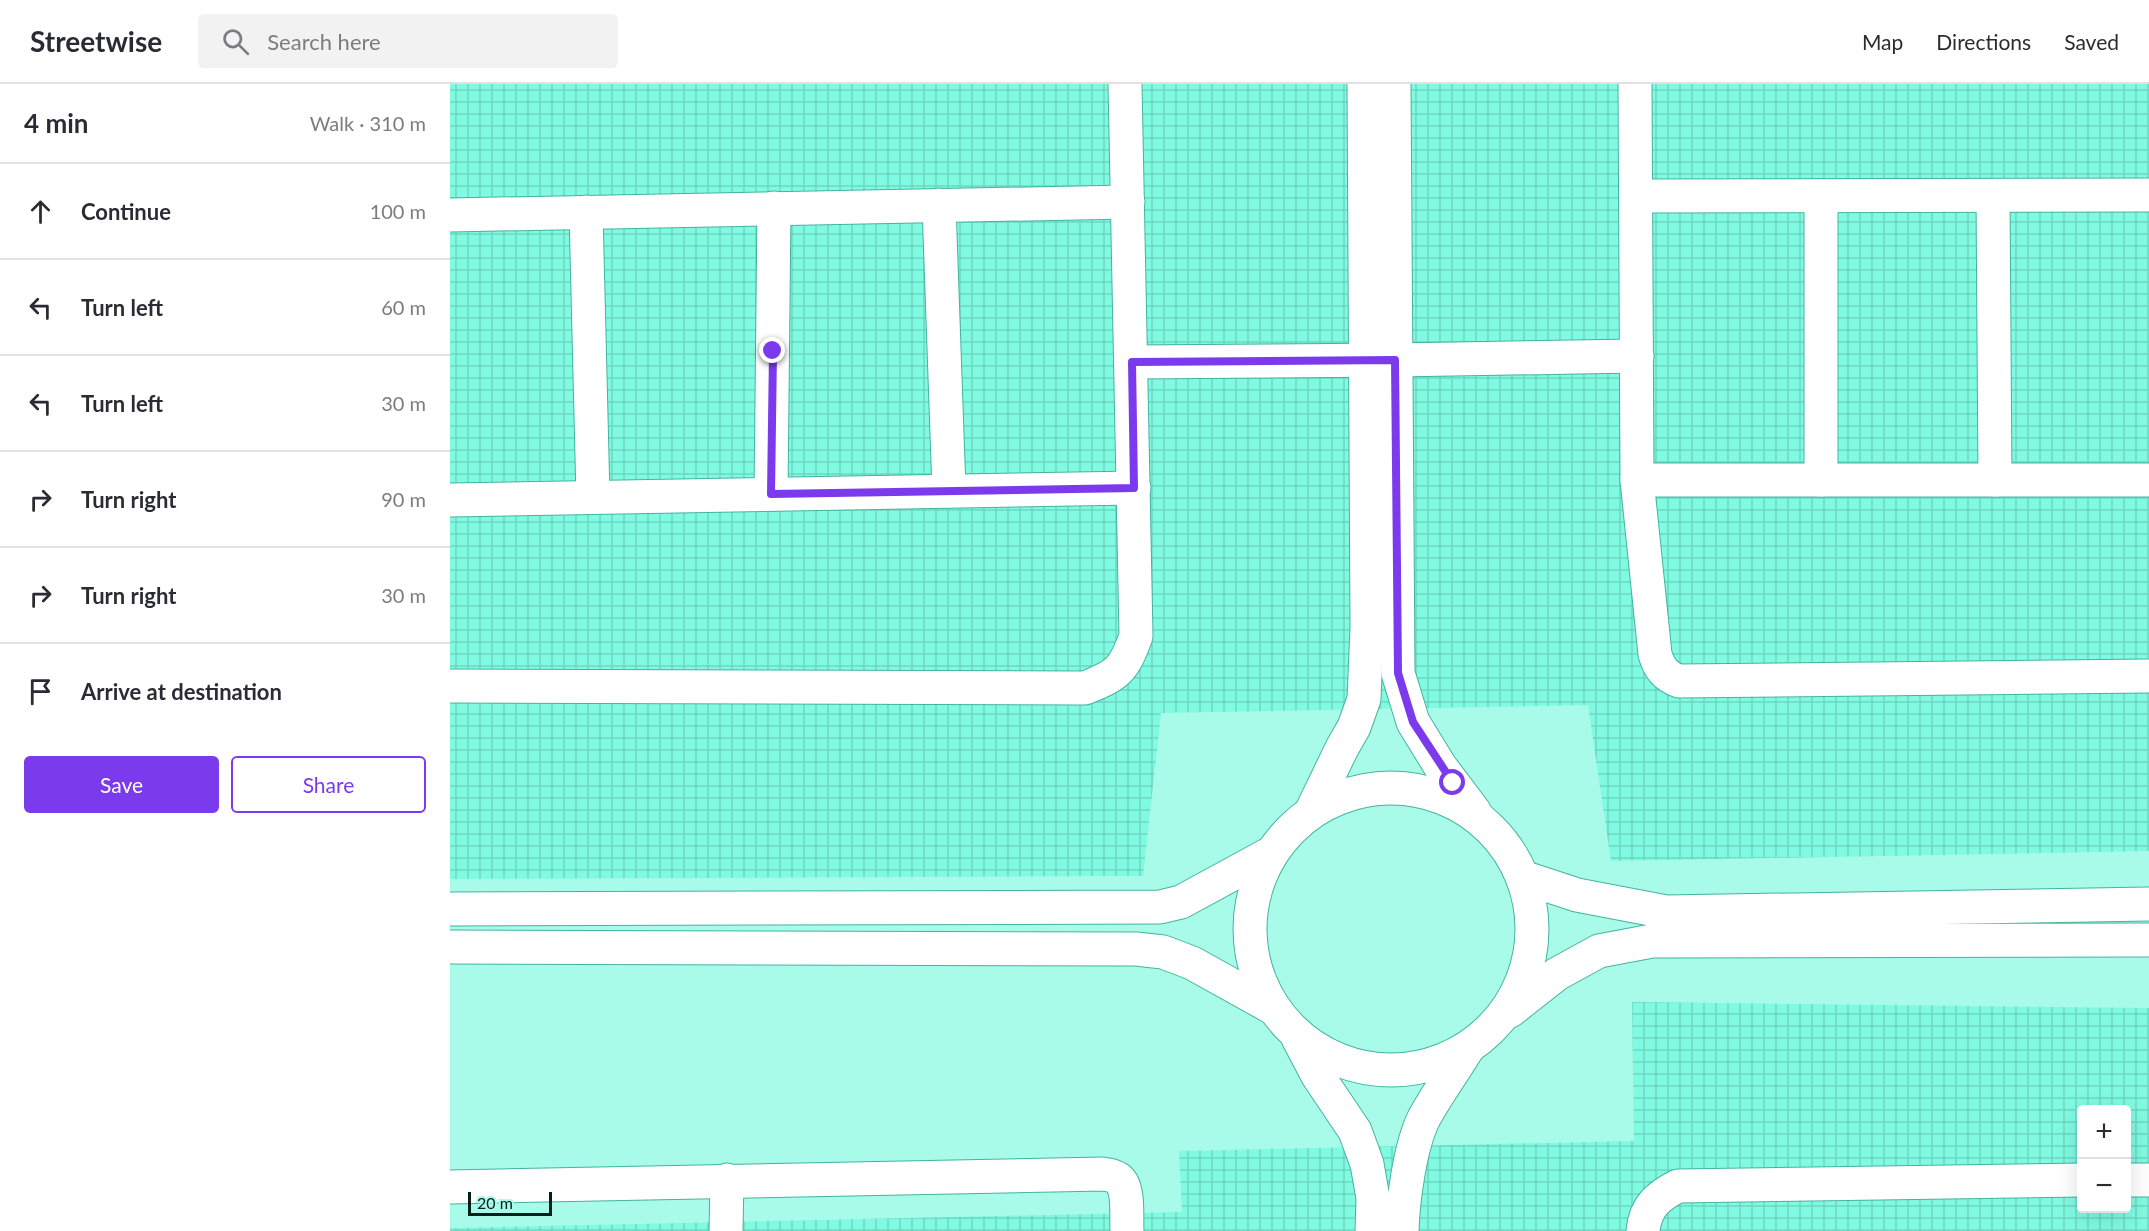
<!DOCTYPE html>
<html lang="en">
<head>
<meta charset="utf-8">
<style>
	body { margin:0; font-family:Lato,sans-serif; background:#f2f2f3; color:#2b2b33 }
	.controls { position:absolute; right:18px; bottom:18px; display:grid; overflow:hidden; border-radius:6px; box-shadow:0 6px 24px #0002 }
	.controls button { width:54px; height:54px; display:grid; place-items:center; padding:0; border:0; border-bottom:2px solid #e1e1e2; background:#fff; color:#2b2b33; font:30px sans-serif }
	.scale { position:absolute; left:18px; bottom:15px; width:84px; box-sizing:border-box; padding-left:6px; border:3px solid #00201a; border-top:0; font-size:16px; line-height:21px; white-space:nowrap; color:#00201a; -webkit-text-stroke:4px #a7fbe8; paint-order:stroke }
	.stop { position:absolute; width:18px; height:18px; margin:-14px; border:4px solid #7c3aed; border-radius:50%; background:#fff }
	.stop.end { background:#7c3aed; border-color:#fff; box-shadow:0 2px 6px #0008 }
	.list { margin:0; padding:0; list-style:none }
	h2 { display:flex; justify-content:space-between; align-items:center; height:78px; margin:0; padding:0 24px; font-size:26px }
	h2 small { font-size:20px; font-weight:400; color:#7c7c81 }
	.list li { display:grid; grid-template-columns:39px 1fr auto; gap:18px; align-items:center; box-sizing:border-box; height:96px; padding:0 24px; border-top:2px solid #e1e1e2 }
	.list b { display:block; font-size:22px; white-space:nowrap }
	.list em { font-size:20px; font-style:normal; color:#7c7c81 }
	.actions { display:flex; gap:12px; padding:18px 24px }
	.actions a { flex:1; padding:14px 0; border:2px solid #7c3aed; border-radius:6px; text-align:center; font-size:21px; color:#7c3aed }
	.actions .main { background:#7c3aed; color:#fff }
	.icon { flex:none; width:33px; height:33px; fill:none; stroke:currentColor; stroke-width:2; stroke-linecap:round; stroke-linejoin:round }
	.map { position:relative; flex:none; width:1699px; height:1147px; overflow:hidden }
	header { display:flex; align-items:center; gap:36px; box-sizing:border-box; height:84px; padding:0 30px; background:#fff; border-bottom:2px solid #e1e1e2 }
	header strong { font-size:28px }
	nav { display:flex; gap:33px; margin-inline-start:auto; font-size:21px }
	.search { width:420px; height:54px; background:#f2f2f3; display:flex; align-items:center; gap:15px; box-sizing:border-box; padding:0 21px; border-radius:6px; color:#7c7c81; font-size:22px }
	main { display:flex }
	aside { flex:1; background:#fff }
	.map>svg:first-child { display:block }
	.industrial { fill:url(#industrial-grid); fill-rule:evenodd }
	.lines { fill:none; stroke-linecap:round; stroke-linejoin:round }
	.minor-casing { stroke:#42b4a0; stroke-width:35 }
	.minor { stroke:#fff; stroke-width:33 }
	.route { stroke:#7c3aed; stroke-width:8 }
</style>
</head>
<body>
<header>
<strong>Streetwise</strong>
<div class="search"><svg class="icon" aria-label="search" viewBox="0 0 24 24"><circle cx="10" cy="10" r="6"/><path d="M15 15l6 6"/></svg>Search here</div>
<nav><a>Map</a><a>Directions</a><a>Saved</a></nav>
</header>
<main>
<aside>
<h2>4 min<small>Walk · 310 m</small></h2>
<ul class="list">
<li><svg class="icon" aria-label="ahead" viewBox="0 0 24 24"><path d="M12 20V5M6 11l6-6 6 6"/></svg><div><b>Continue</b></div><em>100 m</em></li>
<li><svg class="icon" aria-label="left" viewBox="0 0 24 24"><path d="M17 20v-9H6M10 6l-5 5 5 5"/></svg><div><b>Turn left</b></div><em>60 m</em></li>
<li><svg class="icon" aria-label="left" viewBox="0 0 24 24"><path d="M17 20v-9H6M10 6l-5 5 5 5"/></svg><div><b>Turn left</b></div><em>30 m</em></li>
<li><svg class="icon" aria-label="right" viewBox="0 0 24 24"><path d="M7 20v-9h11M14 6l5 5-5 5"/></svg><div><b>Turn right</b></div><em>90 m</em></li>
<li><svg class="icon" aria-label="right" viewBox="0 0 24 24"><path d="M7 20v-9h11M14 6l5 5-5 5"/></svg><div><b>Turn right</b></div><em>30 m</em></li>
<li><svg class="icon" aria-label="arrive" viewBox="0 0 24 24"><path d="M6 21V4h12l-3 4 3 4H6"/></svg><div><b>Arrive at destination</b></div></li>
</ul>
<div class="actions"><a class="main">Save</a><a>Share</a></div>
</aside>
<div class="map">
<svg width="1699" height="1147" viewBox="0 0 1699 1147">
	<defs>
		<pattern id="industrial-grid" width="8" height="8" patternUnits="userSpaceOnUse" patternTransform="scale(1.5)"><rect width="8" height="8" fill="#80fbe2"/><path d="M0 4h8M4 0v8" fill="none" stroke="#6dd7c1"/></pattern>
	</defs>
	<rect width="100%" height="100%" fill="#a7fbe8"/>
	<!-- industrial -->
	<g class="industrial">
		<path d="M 0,0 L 1699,0 L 1699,767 L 1161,777 L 1138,621 L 711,629 L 693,792 L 0,795 Z"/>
		<path d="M 1182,918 L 1699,924 L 1699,1147 L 0,1147 L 0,1144 L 732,1128 L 729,1067 L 1184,1057 ZM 1632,1026 L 1676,1026 L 1676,1124 L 1632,1124 Z"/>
	</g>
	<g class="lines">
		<!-- minor casing -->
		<g class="minor-casing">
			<g id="minor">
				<path d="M 944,0 L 948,589 L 963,638 L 990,682 L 1024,727"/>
				<path d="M 1185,0 L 1187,396 L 1205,570 C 1209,584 1215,592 1229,597 L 1699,592"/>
				<path d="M 1186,112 L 1699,111"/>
				<path d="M 1371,112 L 1371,396"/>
				<path d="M 1543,112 L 1545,396"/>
				<path d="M 489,121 L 499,407"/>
				<path d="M 136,128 L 143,413"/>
				<path d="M 0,131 L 678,118"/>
				<path d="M 682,278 L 946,276 L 1187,272"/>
				<path d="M 1187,396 L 1699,396"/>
				<path d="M 321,410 L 324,124"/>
				<path d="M 0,416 L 684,404"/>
				<path d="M 0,602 L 635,604 C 668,591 674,586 686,552 L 675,0"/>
				<circle cx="941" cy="845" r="141"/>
				<path d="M 862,726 L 892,664 L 904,643 L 914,615 L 917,544 L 914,0"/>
				<path d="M 1072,793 L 1127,811 L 1216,828 L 1699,820"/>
				<path d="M 0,825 L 710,823 L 731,818 L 821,769"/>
				<path d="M 0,863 L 686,865 L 713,868 L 742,879 L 823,924"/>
				<path d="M 1060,927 L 1107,890 L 1149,867 L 1202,857 L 1699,856"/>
				<path d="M 848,954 L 868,992 L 905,1047 L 917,1080 L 923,1114 L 922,1147"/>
				<path d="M 1676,1096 L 1699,1096"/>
				<path d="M 0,1103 L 653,1090 C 657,1091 663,1091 667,1094 C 680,1101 676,1134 677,1147"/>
				<path d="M 276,1147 L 277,1096"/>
				<path d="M 952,1147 C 953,1116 960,1062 974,1034 C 987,1010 1004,987 1018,964"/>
				<path d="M 1193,1147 C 1195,1123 1208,1112 1228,1102 L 1632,1096"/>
			</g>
		</g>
		<!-- minor -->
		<use href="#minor" class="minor"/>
	</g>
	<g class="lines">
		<!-- route -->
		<path class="route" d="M 323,267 L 321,410 L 684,404 L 682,278 L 945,276 L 948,589 L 963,638 L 1003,699"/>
	</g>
</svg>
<div class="controls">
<button>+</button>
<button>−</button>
</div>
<div class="scale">20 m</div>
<div class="stop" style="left:1003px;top:699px"></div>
<div class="stop end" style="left:323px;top:267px"></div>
</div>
</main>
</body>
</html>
